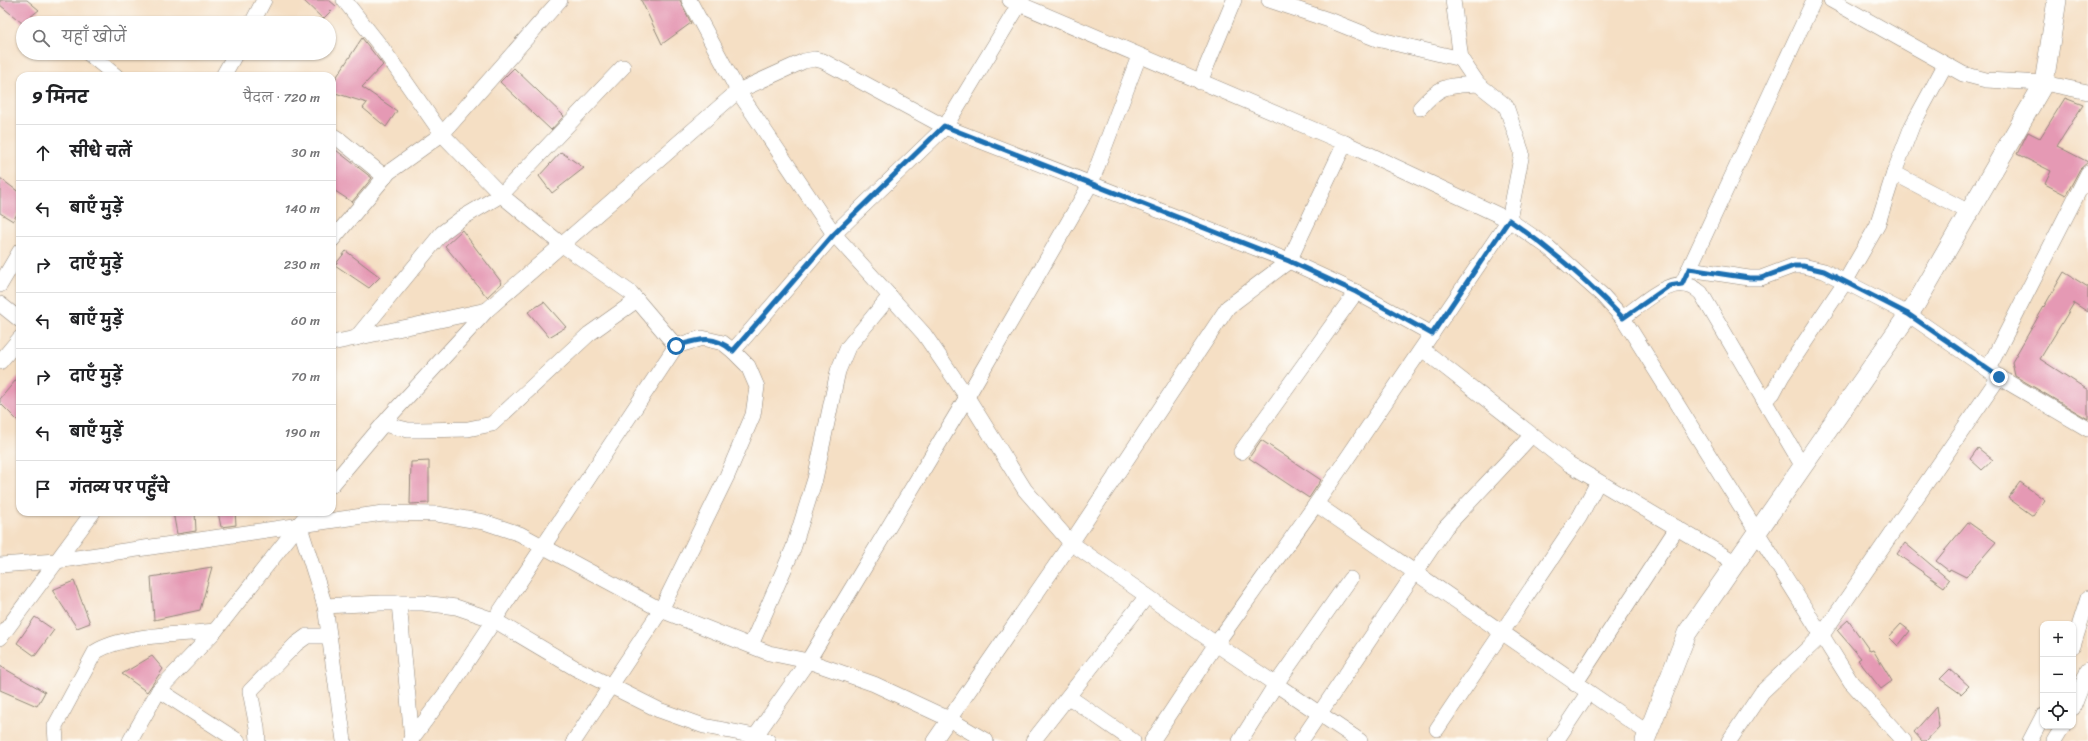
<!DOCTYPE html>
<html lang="hi">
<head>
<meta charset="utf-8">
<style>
	body { margin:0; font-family:Sriracha,"Playpen Sans Deva",sans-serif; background:#f2f2f2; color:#202124 }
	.controls { position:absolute; right:12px; bottom:12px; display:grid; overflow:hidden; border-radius:8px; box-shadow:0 1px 3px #0004 }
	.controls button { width:36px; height:36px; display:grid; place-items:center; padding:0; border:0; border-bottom:1px solid #e0e0e0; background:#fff; color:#202124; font:20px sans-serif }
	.stop { position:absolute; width:12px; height:12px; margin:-9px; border:3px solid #1f6fb2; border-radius:50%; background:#fff }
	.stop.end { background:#1f6fb2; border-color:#fff; box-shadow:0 1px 4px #0008 }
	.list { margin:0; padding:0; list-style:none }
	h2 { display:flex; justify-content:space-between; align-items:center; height:52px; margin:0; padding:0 16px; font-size:17px }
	h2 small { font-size:13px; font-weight:400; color:#757577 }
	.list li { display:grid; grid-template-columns:26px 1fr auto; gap:12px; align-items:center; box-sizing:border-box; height:56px; padding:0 16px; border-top:1px solid #e0e0e0 }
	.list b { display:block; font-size:15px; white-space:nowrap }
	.list em { font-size:13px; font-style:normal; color:#757577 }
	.icon { flex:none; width:22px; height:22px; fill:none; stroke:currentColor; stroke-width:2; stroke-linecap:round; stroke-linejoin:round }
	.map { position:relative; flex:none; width:2088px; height:741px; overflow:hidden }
	.search { position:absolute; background:#fff; box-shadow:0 1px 3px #0004; left:16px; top:16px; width:320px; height:44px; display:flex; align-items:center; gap:10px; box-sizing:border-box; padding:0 14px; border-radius:22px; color:#757577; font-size:15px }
	.panel { position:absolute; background:#fff; box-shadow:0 1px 3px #0004; left:16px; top:72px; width:320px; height:444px; border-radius:12px }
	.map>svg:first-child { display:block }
	.building { fill:#e599b4 }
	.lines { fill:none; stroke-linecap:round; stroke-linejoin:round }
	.minor-casing { stroke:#908578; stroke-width:16 }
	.tertiary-casing { stroke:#908578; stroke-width:20 }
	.minor { stroke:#fff; stroke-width:15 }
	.tertiary { stroke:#fff; stroke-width:19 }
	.route { stroke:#1f6fb2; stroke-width:5 }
</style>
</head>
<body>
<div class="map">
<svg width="2088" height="741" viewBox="0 0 2088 741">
	<rect width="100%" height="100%" fill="#fdfcf7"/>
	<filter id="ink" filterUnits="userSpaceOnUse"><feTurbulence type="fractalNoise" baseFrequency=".025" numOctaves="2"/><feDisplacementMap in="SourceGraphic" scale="8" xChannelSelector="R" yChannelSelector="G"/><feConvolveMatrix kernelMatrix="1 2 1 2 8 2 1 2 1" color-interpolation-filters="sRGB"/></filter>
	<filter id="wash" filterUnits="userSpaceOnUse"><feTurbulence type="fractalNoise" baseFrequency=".012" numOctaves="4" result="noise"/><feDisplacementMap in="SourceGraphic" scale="16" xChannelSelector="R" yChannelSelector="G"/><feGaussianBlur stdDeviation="0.9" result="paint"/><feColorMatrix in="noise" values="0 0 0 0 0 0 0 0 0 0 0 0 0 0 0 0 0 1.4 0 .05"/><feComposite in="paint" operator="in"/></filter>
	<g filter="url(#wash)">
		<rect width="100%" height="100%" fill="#f5dfc4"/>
		<g id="blocks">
			<!-- building -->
			<g class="building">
				<path d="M 0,0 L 27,0 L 39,10 L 22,23 L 0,5 Z"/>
				<path d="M 303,0 L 329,0 L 336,6 L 323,19 Z"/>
				<path d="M 641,0 L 680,0 L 691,23 L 662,44 Z"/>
				<path d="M 362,38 L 383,65 L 362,87 L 397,111 L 386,127 L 363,108 L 367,103 L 332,92 L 332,84 Z"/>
				<path d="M 514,68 L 564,116 L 551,130 L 500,82 Z"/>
				<path d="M 2065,98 L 2083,105 L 2057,146 L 2088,162 L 2080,169 L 2066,195 L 2045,184 L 2051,171 L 2017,154 L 2028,132 L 2040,138 Z"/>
				<path d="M 332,147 L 372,178 L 352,202 L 332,189 Z"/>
				<path d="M 561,152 L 584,168 L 552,193 L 539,176 Z"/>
				<path d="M 0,178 L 20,193 L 20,209 L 13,221 L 0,213 Z"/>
				<path d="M 462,230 L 502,283 L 487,297 L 445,246 Z"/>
				<path d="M 346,251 L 380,277 L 369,288 L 335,265 Z"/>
				<path d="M 2064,272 L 2088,287 L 2088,312 L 2074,303 L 2040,359 L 2088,390 L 2088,419 L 2015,376 L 2012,362 Z"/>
				<path d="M 544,302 L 566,327 L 549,337 L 528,312 Z"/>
				<path d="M 20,375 L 20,423 L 0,403 L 0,399 Z"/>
				<path d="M 1261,440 L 1321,480 L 1309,498 L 1249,458 Z"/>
				<path d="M 1978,448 L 1993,460 L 1982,470 L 1970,459 Z"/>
				<path d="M 429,461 L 429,503 L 410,504 L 411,462 Z"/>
				<path d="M 2020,482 L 2045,500 L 2033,516 L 2008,498 Z"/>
				<path d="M 173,512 L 195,512 L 196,531 L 177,534 Z"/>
				<path d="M 218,512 L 235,512 L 236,525 L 221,527 Z"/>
				<path d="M 1968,522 L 1996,542 L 1966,577 L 1950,569 L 1949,571 L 1936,561 Z"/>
				<path d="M 1905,543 L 1949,580 L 1944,587 L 1897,554 Z"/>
				<path d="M 212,567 L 200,610 L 154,620 L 151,577 Z"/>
				<path d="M 74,581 L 90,623 L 77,628 L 52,590 Z"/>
				<path d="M 35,617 L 54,630 L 35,656 L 17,643 Z"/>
				<path d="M 1848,620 L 1870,651 L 1873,650 L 1892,681 L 1881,689 L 1858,660 L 1861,658 L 1837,630 Z"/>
				<path d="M 1901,624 L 1910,631 L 1898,646 L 1889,637 Z"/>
				<path d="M 152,656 L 163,669 L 147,692 L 122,674 Z"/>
				<path d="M 0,666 L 45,692 L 37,706 L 0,690 Z"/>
				<path d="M 1950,669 L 1969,686 L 1961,694 L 1940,679 Z"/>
				<path d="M 1936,707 L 1939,727 L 1926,741 L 1922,741 L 1914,732 Z"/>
			</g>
		</g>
	</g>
	<g filter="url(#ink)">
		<use href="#blocks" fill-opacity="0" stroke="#908578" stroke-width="1"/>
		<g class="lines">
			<!-- minor casing -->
			<g class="minor-casing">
				<g id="minor">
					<path d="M 344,0 L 382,48 L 442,134 L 501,195 L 561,244 L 631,293 L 676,346"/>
					<path d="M 689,0 L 738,91 L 834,234 L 924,334 L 967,397 L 1025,490 L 1071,543 L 1216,644 L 1360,741"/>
					<path d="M 1010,0 L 1345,143 L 1509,220 L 1548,247 L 1602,295 L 1623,318 L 1851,682 L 1904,741"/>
					<path d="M 1269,0 L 1332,21 L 1377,39 L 1461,59"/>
					<path d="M 1831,0 L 1963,74 L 1986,80 L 2044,83 L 2088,92"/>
					<path d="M 252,23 L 264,0"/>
					<path d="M 88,53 L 116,76"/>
					<path d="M 223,76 L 236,53"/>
					<path d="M 1200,82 L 1234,0"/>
					<path d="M 1420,108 C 1441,84 1447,86 1478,84"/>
					<path d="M 332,135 L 340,140 L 385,177"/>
					<path d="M 1894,173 L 1969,212"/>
					<path d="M 332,240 L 389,172 L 442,134 L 560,0"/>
					<path d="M 1689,269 L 1749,278 L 1761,278 L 1793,266 L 1803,266 L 1824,271 L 1908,314 L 1999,377 L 2088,429"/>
					<path d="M 1682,284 L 1814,0"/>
					<path d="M 0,285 L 20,251"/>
					<path d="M 0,304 L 20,320"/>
					<path d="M 1623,318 C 1644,303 1676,269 1701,293 L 1802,465"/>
					<path d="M 356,338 L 442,233 L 462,218 L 501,195 L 623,67"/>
					<path d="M 332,343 L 487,310"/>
					<path d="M 1422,349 L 1569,464 L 1736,563"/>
					<path d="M 733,351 L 834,234 L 945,127 L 1022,0"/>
					<path d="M 0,362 L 20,338"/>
					<path d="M 1988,369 L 2088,173"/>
					<path d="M 1764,400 L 1773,393 L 1782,376 L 1845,282 L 1877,226 L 1894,173 L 1912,126 L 1945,65"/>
					<path d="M 383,424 L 408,430 L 420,430 L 468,429 L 492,424 L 589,334 L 637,300"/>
					<path d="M 1241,452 L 1356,292"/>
					<path d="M 332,485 L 390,416 L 487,310 L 738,91 L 804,61 L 815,59 L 823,61 L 945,127 L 1289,261 L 1356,292 L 1432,334"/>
					<path d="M 1316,504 L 1648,733"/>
					<path d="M 299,524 L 325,606 L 344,741"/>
					<path d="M 0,565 L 56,561 L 383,513 L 437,514 L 484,522 L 520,534 L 661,610 L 769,653 L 808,661 L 874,684 L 949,719 L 986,741"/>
					<path d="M 399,603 L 412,739"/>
					<path d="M 325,606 L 381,603 L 423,603 L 456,607 L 494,620 L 575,668 L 659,710 L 704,726 L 755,736 L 768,741"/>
					<path d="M 0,638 L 93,512"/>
					<path d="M 751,645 L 793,549 L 815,479 L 838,371 L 848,347 L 890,296"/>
					<path d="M 2073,646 L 2088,598"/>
					<path d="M 1575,684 L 1677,528"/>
					<path d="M 159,690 L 238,741"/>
					<path d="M 1069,697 L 1133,741"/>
					<path d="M 2073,708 L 2088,670"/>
					<path d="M 1437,729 L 1580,516 L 1598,482"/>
					<path d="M 56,741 L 55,726 L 95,652 C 124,634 180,635 215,631"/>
					<path d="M 130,741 L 159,690 L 215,631 L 309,512"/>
					<path d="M 258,741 L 257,727 L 250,691 L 296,644 L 307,636 L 329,636"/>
					<path d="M 410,741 L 448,690 L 676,346 L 702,338 L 723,343 L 733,351 L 748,366 L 757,387 L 753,415 L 727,476 L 661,610 L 574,741"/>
					<path d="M 752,741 L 808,661 L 967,397 L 1091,183 L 1139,56"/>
					<path d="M 934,741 L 1071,543 L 1228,307 L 1289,261 L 1345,143"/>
					<path d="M 1033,741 L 1147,596"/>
					<path d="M 1152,741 L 1216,644 L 1316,504 L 1509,220 L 1522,153 L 1506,106 L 1478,84 L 1461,59 L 1453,0"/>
					<path d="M 1240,741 L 1276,684 L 1350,579"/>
					<path d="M 1301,741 L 1445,528 L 1531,436"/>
					<path d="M 1556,741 L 1588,693"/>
					<path d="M 1729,741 L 1762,692 L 1822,635 L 1999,377"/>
					<path d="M 2030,741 L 2043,716"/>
					<path d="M 2054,741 L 2063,726"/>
				</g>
			</g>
			<!-- tertiary casing -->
			<g class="tertiary-casing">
				<path id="tertiary" d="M 1645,741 L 1687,633 L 1917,302 L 2044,83 L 2057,0"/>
			</g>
			<!-- minor -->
			<use href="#minor" class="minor"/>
			<!-- tertiary -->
			<use href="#tertiary" class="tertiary"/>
		</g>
	</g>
	<g class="lines" filter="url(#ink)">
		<!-- route -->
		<path class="route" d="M 676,346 C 700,339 713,334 733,351 L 834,234 L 944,126 L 1289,261 L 1356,292 L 1432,334 L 1509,220 C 1551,249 1588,281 1623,318 L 1669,286 L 1682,284 L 1689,269 L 1749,278 L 1761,278 L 1794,266 L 1803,266 L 1824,271 L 1908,314 L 1999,377"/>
	</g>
</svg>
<div class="controls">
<button>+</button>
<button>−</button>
<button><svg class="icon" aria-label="locate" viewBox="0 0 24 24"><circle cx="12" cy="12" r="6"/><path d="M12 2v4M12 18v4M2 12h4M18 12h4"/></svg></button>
</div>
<div class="stop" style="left:676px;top:346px"></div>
<div class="stop end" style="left:1999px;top:377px"></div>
<div class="search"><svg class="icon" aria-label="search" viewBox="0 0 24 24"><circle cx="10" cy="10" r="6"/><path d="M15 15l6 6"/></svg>यहाँ खोजें</div>
<section class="panel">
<h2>9 मिनट<small>पैदल · 720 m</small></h2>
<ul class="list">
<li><svg class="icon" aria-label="ahead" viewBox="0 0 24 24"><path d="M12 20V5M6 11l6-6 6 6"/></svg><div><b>सीधे चलें</b></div><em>30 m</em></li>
<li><svg class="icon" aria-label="left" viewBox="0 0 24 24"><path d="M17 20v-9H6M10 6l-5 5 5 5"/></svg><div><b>बाएँ मुड़ें</b></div><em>140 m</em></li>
<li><svg class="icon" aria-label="right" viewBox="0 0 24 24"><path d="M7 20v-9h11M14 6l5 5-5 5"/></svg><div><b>दाएँ मुड़ें</b></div><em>230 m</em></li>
<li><svg class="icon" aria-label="left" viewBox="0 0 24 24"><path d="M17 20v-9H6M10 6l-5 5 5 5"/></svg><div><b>बाएँ मुड़ें</b></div><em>60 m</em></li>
<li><svg class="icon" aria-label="right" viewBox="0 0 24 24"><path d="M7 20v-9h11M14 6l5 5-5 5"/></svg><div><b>दाएँ मुड़ें</b></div><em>70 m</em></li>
<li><svg class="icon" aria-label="left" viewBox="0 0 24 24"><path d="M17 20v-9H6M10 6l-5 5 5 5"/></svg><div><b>बाएँ मुड़ें</b></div><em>190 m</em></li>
<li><svg class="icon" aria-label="arrive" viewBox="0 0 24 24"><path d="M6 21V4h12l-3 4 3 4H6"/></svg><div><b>गंतव्य पर पहुँचे</b></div></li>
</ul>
</section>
</div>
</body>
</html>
